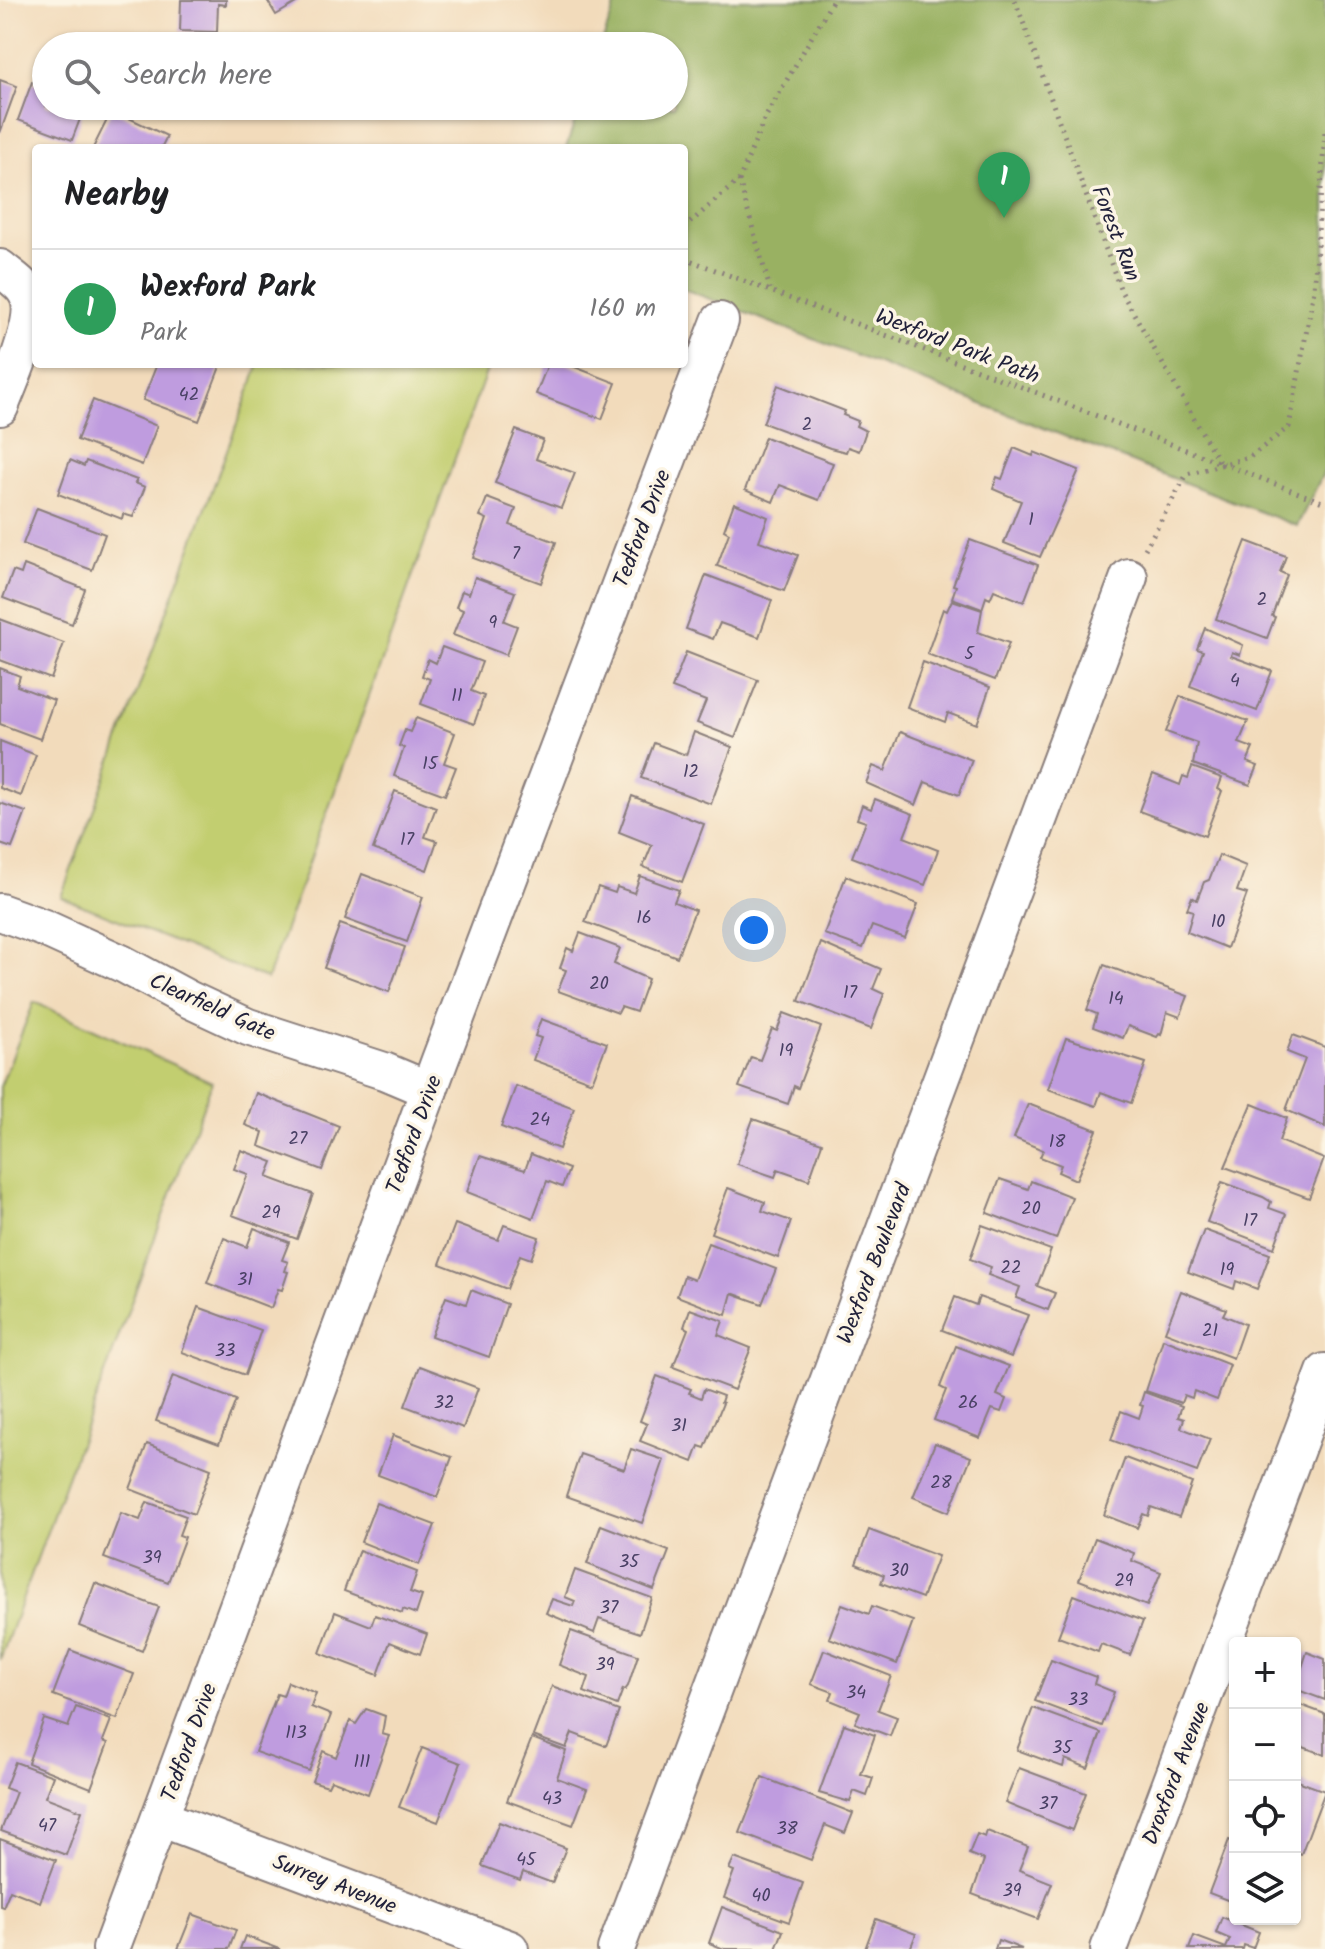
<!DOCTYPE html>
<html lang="en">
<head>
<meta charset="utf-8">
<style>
	body { margin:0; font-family:Kalam,sans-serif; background:#f2f2f2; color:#202124 }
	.controls { position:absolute; right:24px; bottom:24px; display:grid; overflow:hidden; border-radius:8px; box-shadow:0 2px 6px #0004 }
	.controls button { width:72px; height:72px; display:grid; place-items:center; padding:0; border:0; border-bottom:2px solid #e0e0e0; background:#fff; color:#202124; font:40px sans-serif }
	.you { position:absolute; left:754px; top:930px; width:28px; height:28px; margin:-20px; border:6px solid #fff; border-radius:50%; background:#1a73e8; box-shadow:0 0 0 12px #1a73e833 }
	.badge { display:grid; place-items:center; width:52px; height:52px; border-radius:50%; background:#b5179e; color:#fff; font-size:26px; font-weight:700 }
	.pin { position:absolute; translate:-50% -66px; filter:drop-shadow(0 2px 4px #0008) }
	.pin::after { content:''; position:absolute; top:42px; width:28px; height:24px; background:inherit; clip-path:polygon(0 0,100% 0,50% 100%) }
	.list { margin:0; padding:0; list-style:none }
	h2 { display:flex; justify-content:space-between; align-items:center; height:104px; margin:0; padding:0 32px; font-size:34px }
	h2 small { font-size:26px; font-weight:400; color:#757577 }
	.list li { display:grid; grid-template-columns:52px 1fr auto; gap:24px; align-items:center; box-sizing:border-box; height:120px; padding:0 32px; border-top:2px solid #e0e0e0 }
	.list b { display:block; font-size:30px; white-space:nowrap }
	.list p { margin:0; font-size:26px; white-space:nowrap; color:#757577 }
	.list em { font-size:26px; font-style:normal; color:#757577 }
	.icon { flex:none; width:44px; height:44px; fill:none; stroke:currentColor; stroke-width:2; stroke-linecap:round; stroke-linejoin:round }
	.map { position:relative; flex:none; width:1325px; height:1949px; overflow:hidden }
	.search { position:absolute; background:#fff; box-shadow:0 2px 6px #0004; left:32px; top:32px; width:656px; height:88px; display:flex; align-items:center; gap:20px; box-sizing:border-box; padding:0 28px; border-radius:44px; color:#757577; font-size:30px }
	.panel { position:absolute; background:#fff; box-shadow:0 2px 6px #0004; left:32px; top:144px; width:656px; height:224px; border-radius:8px }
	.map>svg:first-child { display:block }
	.green { fill:#c2ce6f; stroke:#727855; stroke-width:2 }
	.forest { fill:#99b162; stroke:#5e6a4e; stroke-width:2 }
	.building { fill:#bf9cdf }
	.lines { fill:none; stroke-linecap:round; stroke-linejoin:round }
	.minor-casing { stroke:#8a7e7b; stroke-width:40 }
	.path { stroke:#8a7e7b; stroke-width:5; stroke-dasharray:2 6; stroke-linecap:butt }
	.minor { stroke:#fff; stroke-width:36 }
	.labels { text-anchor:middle; stroke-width:7; stroke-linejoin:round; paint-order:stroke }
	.number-label { font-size:18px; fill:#494064 }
	.street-label { font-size:22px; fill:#22223b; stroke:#fcf5e5 }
</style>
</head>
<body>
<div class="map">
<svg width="1325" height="1949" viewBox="0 0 1325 1949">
	<rect width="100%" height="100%" fill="#fcf5e5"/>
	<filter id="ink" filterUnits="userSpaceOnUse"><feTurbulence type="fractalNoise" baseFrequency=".0125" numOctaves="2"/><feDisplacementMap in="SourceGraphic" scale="16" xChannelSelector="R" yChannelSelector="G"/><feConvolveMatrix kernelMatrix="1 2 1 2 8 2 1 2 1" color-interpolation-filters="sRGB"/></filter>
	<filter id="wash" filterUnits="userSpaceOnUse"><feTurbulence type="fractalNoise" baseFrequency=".006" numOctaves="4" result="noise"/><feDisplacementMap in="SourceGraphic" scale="32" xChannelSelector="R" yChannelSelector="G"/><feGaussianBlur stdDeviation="1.8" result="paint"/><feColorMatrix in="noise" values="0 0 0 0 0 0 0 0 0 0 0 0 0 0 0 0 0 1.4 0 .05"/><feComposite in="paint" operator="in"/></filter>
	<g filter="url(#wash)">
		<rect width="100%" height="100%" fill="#f2dbbb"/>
		<!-- green -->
		<g class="green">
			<path d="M 259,364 L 489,364 L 267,979 L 61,897 Z"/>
			<path d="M 34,1002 L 212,1082 L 0,1660 L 0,1087 Z"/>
		</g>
		<!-- forest -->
		<path class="forest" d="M 617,0 L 1325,0 L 1325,470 L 1297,526 L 684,289 L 684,148 L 566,148 L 580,106 L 674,106 L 674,46 L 601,46 Z"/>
		<g id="blocks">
			<!-- building -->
			<g class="building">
				<path d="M 181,0 L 226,0 L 226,5 L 218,4 L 217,32 L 180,31 Z"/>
				<path d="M 267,0 L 301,0 L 276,15 Z"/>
				<path d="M 0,80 L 17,86 L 0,133 Z"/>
				<path d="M 32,82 L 46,87 L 46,106 L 85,106 L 72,140 L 18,120 Z"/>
				<path d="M 112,110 L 167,136 L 161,148 L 93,148 Z"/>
				<path d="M 157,364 L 221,364 L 199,421 L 143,400 Z"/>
				<path d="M 548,364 L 567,364 L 616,383 L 602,419 L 536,394 Z"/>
				<path d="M 778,385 L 845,411 L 843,415 L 858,421 L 856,426 L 866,431 L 859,451 L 848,447 L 846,452 L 830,448 L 763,423 Z"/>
				<path d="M 93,400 L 157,426 L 142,465 L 77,440 Z"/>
				<path d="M 516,430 L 543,440 L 536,459 L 575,473 L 561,508 L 495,483 Z"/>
				<path d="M 765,437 L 833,463 L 819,500 L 780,485 L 773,502 L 745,490 Z"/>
				<path d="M 1014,448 L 1033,456 L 1034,452 L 1079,470 L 1040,557 L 1004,543 L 1021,501 L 993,489 L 997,477 L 1002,479 Z"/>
				<path d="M 70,460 L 84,466 L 86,461 L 137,480 L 135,483 L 145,487 L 133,517 L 123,514 L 122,519 L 58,494 Z"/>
				<path d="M 487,498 L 516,509 L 510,525 L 556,542 L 541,583 L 473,558 L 487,519 L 480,516 Z"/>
				<path d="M 734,503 L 768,517 L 759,541 L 798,555 L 784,591 L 717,566 L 729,533 L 724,530 Z"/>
				<path d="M 37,508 L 105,534 L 92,570 L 23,544 Z"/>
				<path d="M 970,540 L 1038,565 L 1024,602 L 994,590 L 990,599 L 986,597 L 982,609 L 952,598 L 956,586 L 953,585 Z"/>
				<path d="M 1246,541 L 1286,556 L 1280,572 L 1287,575 L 1272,616 L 1275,617 L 1267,638 L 1216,619 Z"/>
				<path d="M 24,565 L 85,589 L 72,624 L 3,598 L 13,571 L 21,574 Z"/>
				<path d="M 706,575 L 772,600 L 759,637 L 720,623 L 713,639 L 686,629 Z"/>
				<path d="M 475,577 L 515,592 L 504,621 L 517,626 L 506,655 L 453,635 L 463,610 L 456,607 L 462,591 L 469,594 Z"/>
				<path d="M 952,600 L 982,610 L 978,632 L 1009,643 L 995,680 L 927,654 L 943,609 L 947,611 Z"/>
				<path d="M 0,619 L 64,643 L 51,679 L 0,660 Z"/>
				<path d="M 1205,628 L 1243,645 L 1240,655 L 1232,652 L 1231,656 L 1272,671 L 1257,711 L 1190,686 L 1203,651 L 1197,649 Z"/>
				<path d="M 442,647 L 482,662 L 471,691 L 484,696 L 474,724 L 421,704 L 430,679 L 422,676 L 428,659 L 436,663 Z"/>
				<path d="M 686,652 L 758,680 L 735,738 L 697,723 L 706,701 L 672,688 Z"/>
				<path d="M 923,662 L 990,687 L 977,724 L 948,713 L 945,722 L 907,707 Z"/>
				<path d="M 0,668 L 20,676 L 17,686 L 54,700 L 40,739 L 0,724 Z"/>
				<path d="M 1180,696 L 1248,721 L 1239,743 L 1253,748 L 1247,762 L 1258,766 L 1250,785 L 1193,764 L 1197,743 L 1166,732 Z"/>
				<path d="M 416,718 L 455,733 L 444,763 L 456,767 L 445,795 L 394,776 L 404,748 L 399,746 L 405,730 L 410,732 Z"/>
				<path d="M 694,732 L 732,747 L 711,804 L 641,778 L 654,743 L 686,755 Z"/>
				<path d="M 900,732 L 972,760 L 959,795 L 925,782 L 916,805 L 866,783 L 873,766 L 885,771 Z"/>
				<path d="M 0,741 L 36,755 L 21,796 L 0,788 Z"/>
				<path d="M 1192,767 L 1222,778 L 1218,789 L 1222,791 L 1205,836 L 1139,811 L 1153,774 L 1180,785 L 1183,776 L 1188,778 Z"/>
				<path d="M 395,791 L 436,807 L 425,837 L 437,841 L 427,870 L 373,849 Z"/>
				<path d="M 632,796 L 704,824 L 682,882 L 643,867 L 652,845 L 619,832 Z"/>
				<path d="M 875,799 L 913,814 L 904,837 L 938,850 L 925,885 L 852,857 L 866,822 L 857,819 L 862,805 L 871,809 Z"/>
				<path d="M 0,803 L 26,812 L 12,848 L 0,844 Z"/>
				<path d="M 1219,855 L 1246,866 L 1237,891 L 1247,894 L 1227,948 L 1187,932 L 1193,911 L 1187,909 L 1192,897 L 1197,900 L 1204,882 L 1209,880 Z"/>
				<path d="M 362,874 L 423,897 L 407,942 L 345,919 Z"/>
				<path d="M 640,876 L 679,890 L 674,902 L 695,910 L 677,957 L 585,922 L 598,887 L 615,893 L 617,887 L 634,893 Z"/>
				<path d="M 846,876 L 918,904 L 905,938 L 872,926 L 863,948 L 824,934 Z"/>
				<path d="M 340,924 L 405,947 L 389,992 L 324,968 Z"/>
				<path d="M 580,933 L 620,948 L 614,964 L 648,979 L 636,1012 L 621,1007 L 618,1013 L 558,991 L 566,970 L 560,968 L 567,948 L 573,951 Z"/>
				<path d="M 821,943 L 881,969 L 873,989 L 884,994 L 871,1029 L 799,1001 Z"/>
				<path d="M 1104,965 L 1188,996 L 1180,1017 L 1167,1012 L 1161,1035 L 1159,1034 L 1157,1037 L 1128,1026 L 1123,1038 L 1093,1027 L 1097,1014 L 1087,1010 Z"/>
				<path d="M 784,1013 L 821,1027 L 798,1088 L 794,1086 L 788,1104 L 739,1087 L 751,1057 L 760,1060 L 772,1029 L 777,1031 Z"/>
				<path d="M 541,1019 L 607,1043 L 592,1082 L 533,1060 L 541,1038 L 535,1036 Z"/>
				<path d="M 1293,1035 L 1325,1047 L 1325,1127 L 1286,1110 L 1305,1059 L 1287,1052 Z"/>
				<path d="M 1066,1038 L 1146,1063 L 1131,1103 L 1101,1092 L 1096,1106 L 1048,1089 Z"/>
				<path d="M 516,1086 L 574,1108 L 559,1149 L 501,1127 Z"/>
				<path d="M 256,1093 L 339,1126 L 322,1170 L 259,1146 L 263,1132 L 245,1125 Z"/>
				<path d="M 1028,1104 L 1097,1130 L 1076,1180 L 1058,1172 L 1061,1165 L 1040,1157 L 1043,1150 L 1014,1138 Z"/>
				<path d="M 1252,1104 L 1287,1118 L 1279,1141 L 1324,1159 L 1309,1198 L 1225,1167 Z"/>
				<path d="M 753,1119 L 822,1143 L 809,1180 L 778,1169 L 775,1177 L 737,1164 Z"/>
				<path d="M 241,1150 L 273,1162 L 267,1177 L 313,1194 L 297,1239 L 232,1215 L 248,1174 L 234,1169 Z"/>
				<path d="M 531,1154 L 569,1169 L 562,1187 L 547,1181 L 533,1218 L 467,1192 L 480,1156 L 525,1170 Z"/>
				<path d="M 1000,1179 L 1028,1189 L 1031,1181 L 1072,1197 L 1056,1239 L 987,1213 Z"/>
				<path d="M 1222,1182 L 1263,1197 L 1271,1202 L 1269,1208 L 1286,1214 L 1274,1248 L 1207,1222 Z"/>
				<path d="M 728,1188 L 765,1202 L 762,1211 L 791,1221 L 778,1258 L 711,1233 Z"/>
				<path d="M 455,1224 L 498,1240 L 504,1225 L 539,1237 L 531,1259 L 520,1255 L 507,1289 L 440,1264 Z"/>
				<path d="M 982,1225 L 1051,1250 L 1037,1286 L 1055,1293 L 1048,1310 L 1016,1298 L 1020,1287 L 988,1275 L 991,1267 L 970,1259 Z"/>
				<path d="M 254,1228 L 289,1242 L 282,1260 L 288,1262 L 285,1271 L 288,1272 L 282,1290 L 278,1289 L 271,1308 L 207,1283 L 224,1238 L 247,1247 Z"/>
				<path d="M 1204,1230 L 1270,1254 L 1257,1289 L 1236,1281 L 1234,1289 L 1188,1272 Z"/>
				<path d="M 708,1243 L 776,1269 L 762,1304 L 732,1293 L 726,1315 L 677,1296 L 684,1276 L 694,1280 Z"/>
				<path d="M 471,1290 L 507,1304 L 489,1357 L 431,1336 L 446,1297 L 466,1304 Z"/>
				<path d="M 1181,1291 L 1226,1309 L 1223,1315 L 1245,1324 L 1233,1358 L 1165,1332 Z"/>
				<path d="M 955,1297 L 976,1305 L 979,1297 L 1028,1315 L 1011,1357 L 942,1330 Z"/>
				<path d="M 198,1307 L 261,1330 L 245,1375 L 182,1352 Z"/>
				<path d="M 690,1309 L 723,1321 L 718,1335 L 751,1348 L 734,1390 L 673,1367 L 688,1329 L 684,1327 Z"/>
				<path d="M 1163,1339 L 1230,1365 L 1217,1400 L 1194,1391 L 1192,1398 L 1184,1395 L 1181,1403 L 1146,1391 Z"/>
				<path d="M 956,1346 L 1009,1366 L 997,1395 L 1006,1399 L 1001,1412 L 992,1409 L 980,1438 L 934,1420 L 946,1390 L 940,1387 Z"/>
				<path d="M 420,1366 L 478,1388 L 463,1428 L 405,1406 Z"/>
				<path d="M 173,1376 L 236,1400 L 219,1444 L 156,1421 Z"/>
				<path d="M 657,1376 L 691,1389 L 689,1393 L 701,1398 L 704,1389 L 723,1396 L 721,1402 L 723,1403 L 705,1448 L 699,1446 L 693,1462 L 640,1441 L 647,1424 L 640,1421 Z"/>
				<path d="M 1144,1392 L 1182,1406 L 1178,1417 L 1184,1419 L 1181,1428 L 1210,1439 L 1197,1472 L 1111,1440 L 1121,1411 L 1139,1418 L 1143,1406 L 1140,1405 Z"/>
				<path d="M 393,1435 L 452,1457 L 437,1497 L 378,1475 Z"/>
				<path d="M 935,1443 L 971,1457 L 949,1512 L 913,1497 Z"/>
				<path d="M 147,1444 L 211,1469 L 194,1514 L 130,1489 Z"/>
				<path d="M 631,1449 L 664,1460 L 642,1523 L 566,1496 L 580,1454 L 624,1469 Z"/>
				<path d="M 1125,1458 L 1192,1483 L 1179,1517 L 1151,1507 L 1148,1516 L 1143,1514 L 1137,1528 L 1104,1515 Z"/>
				<path d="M 147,1502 L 186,1516 L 179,1535 L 185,1537 L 168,1582 L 104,1558 L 121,1513 L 140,1520 Z"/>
				<path d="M 376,1503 L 435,1525 L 419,1565 L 361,1542 Z"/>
				<path d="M 601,1525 L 669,1551 L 654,1590 L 587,1564 Z"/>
				<path d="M 869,1530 L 938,1556 L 922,1598 L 881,1583 L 884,1575 L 856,1564 Z"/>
				<path d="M 1095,1538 L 1134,1553 L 1132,1561 L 1161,1572 L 1147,1606 L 1079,1580 Z"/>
				<path d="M 359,1550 L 417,1572 L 410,1592 L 422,1596 L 416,1614 L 403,1609 L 402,1613 L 344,1591 Z"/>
				<path d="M 575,1570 L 652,1598 L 640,1633 L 599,1619 L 594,1633 L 546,1613 L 552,1599 L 573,1606 L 575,1601 L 565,1597 Z"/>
				<path d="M 95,1583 L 159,1607 L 142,1651 L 79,1626 Z"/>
				<path d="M 1074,1595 L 1143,1621 L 1130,1655 L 1101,1644 L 1098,1652 L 1058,1637 Z"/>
				<path d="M 842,1604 L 869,1614 L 872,1606 L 913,1621 L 897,1664 L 829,1638 Z"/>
				<path d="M 335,1612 L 371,1626 L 375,1615 L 427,1634 L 420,1654 L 390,1642 L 378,1675 L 320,1653 Z"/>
				<path d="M 571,1631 L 638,1655 L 628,1686 L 625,1690 L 623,1689 L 617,1705 L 584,1692 L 589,1677 L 559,1665 Z"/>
				<path d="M 70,1650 L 134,1674 L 117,1719 L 53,1695 Z"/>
				<path d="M 824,1650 L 891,1676 L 878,1710 L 897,1717 L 890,1736 L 855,1723 L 860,1712 L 830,1700 L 833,1692 L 811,1684 Z"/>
				<path d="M 1307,1652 L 1325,1659 L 1325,1700 L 1295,1689 Z"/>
				<path d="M 1051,1660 L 1096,1677 L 1094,1684 L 1114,1692 L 1102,1726 L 1035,1701 Z"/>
				<path d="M 288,1682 L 316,1693 L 311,1707 L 331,1715 L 309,1771 L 255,1752 L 277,1694 L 283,1696 Z"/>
				<path d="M 552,1686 L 619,1711 L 606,1746 L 572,1733 L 566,1748 L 533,1736 Z"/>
				<path d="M 1295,1703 L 1325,1714 L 1325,1755 L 1295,1744 Z"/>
				<path d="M 76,1707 L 111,1720 L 103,1741 L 108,1743 L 91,1788 L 28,1763 L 44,1719 L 68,1727 Z"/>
				<path d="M 1033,1708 L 1101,1733 L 1088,1768 L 1065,1759 L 1063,1767 L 1017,1750 Z"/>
				<path d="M 366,1709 L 385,1716 L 382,1734 L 389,1736 L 368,1794 L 331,1780 L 328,1786 L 312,1781 L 323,1751 L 336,1757 L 350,1721 L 356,1724 Z"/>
				<path d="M 844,1724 L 875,1735 L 861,1774 L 873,1778 L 867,1796 L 854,1791 L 850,1802 L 819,1793 Z"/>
				<path d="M 532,1738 L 566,1751 L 557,1778 L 587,1789 L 573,1825 L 507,1801 Z"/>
				<path d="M 422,1748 L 461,1763 L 438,1822 L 399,1807 Z"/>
				<path d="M 15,1762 L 53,1776 L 45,1797 L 82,1811 L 66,1855 L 1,1831 L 16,1792 L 5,1788 Z"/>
				<path d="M 1019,1768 L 1086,1793 L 1072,1830 L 1005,1803 Z"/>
				<path d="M 762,1777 L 853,1813 L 845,1833 L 825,1825 L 811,1860 L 740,1833 Z"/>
				<path d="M 1295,1780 L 1325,1791 L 1301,1854 L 1295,1852 Z"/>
				<path d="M 499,1822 L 566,1848 L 552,1883 L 523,1872 L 520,1880 L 482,1866 Z"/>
				<path d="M 987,1831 L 1028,1847 L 1019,1870 L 1052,1883 L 1038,1919 L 972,1894 L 984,1860 L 969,1854 L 977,1834 L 985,1837 Z"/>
				<path d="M 0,1839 L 56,1860 L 40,1902 L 10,1890 L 3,1907 L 0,1906 Z"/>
				<path d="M 1229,1840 L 1235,1842 L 1235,1903 L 1209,1893 Z"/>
				<path d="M 734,1858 L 803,1883 L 789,1922 L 724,1898 L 734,1871 L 729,1869 Z"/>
				<path d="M 722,1907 L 783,1931 L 776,1949 L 724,1949 L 709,1943 Z"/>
				<path d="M 192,1914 L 236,1930 L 229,1949 L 178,1949 Z"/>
				<path d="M 1222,1917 L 1259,1932 L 1253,1948 L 1244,1945 L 1243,1949 L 1189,1949 L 1194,1936 L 1226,1948 L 1230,1939 L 1216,1933 Z"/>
				<path d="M 876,1919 L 916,1934 L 910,1949 L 865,1949 Z"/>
				<path d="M 245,1936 L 280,1949 L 240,1949 Z"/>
				<path d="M 998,1940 L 1022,1949 L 995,1949 Z"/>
			</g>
		</g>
	</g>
	<g filter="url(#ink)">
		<use href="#blocks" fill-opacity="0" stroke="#8a7e7b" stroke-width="2"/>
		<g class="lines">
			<!-- minor casing -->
			<g class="minor-casing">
				<g id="minor">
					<path d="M 0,268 C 9,276 22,283 27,294 C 40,317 9,383 0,407"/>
					<path d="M 0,912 L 44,928 L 123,964 L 188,999 L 248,1027 L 384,1071 L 429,1090"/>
					<path d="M 160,1818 L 510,1949"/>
					<path d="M 111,1949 L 440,1060 L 720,321"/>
					<path d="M 616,1949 L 1129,577"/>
					<path d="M 1109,1949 L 1325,1372"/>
				</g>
			</g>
			<!-- path -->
			<g class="path">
				<path d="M 1015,0 L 1121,291 L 1219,462"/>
				<path d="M 739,180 L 770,289"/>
				<path d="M 684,228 L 739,180 L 765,118 L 833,0"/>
				<path d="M 684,258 L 1325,503"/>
				<path d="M 1145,549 L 1187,474 L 1250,457 L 1289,427 L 1314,290 L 1325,131"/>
			</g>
			<!-- minor -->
			<use href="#minor" class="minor"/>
		</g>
	</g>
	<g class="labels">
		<!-- number labels -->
		<g class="number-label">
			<text x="189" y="400">42</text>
			<text x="807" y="430">2</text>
			<text x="1031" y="525">1</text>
			<text x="516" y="559">7</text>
			<text x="1262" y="605">2</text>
			<text x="493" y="628">9</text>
			<text x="969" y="659">5</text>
			<text x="1235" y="686">4</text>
			<text x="457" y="701">11</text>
			<text x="430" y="769">15</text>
			<text x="691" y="777">12</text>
			<text x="407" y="845">17</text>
			<text x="644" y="923">16</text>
			<text x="1218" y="927">10</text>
			<text x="599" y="989">20</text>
			<text x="850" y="998">17</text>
			<text x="1116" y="1004">14</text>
			<text x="786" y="1056">19</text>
			<text x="540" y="1125">24</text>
			<text x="298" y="1144">27</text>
			<text x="1057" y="1147">18</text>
			<text x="1031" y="1214">20</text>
			<text x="271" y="1218">29</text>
			<text x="1250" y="1226">17</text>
			<text x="1011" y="1273">22</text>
			<text x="1227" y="1275">19</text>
			<text x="245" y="1285">31</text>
			<text x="1210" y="1336">21</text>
			<text x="225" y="1356">33</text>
			<text x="444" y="1408">32</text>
			<text x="968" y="1408">26</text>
			<text x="679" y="1431">31</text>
			<text x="941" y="1488">28</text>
			<text x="152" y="1563">39</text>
			<text x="629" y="1567">35</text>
			<text x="899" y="1576">30</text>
			<text x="1124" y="1586">29</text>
			<text x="609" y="1613">37</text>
			<text x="605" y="1670">39</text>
			<text x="856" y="1698">34</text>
			<text x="1078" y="1705">33</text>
			<text x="296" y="1738">113</text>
			<text x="1062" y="1753">35</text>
			<text x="362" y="1767">111</text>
			<text x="552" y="1804">43</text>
			<text x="1048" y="1809">37</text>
			<text x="47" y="1831">47</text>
			<text x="787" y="1834">38</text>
			<text x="526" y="1865">45</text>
			<text x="1012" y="1896">39</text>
			<text x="761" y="1901">40</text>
		</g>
		<!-- street labels -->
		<g class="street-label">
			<text transform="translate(1117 233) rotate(69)" y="8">Forest Run</text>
			<text transform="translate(958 345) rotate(21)" y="8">Wexford Park Path</text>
			<text transform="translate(641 528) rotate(-69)" y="8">Tedford Drive</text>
			<text transform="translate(213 1006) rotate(24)" y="8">Clearfield Gate</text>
			<text transform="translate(413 1134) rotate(-70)" y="8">Tedford Drive</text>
			<text transform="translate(873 1263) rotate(-69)" y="8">Wexford Boulevard</text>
			<text transform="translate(188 1742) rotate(-70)" y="8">Tedford Drive</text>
			<text transform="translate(1175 1773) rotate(-69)" y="8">Droxford Avenue</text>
			<text transform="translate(335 1883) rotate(21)" y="8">Surrey Avenue</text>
		</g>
	</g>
</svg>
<div class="controls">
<button>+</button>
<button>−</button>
<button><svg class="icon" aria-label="locate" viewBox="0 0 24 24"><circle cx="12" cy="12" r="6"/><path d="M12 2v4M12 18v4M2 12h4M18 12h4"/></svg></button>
<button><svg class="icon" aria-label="layers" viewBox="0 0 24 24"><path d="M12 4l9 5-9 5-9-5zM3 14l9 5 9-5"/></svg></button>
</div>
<div class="you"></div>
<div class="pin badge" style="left:1004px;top:218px;background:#2e9e5b">1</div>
<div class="search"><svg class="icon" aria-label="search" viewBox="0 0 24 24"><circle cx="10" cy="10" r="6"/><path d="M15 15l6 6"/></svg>Search here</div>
<section class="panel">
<h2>Nearby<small></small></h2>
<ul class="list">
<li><span class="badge" style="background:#2e9e5b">1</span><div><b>Wexford Park</b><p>Park</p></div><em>160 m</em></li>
</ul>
</section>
</div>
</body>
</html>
